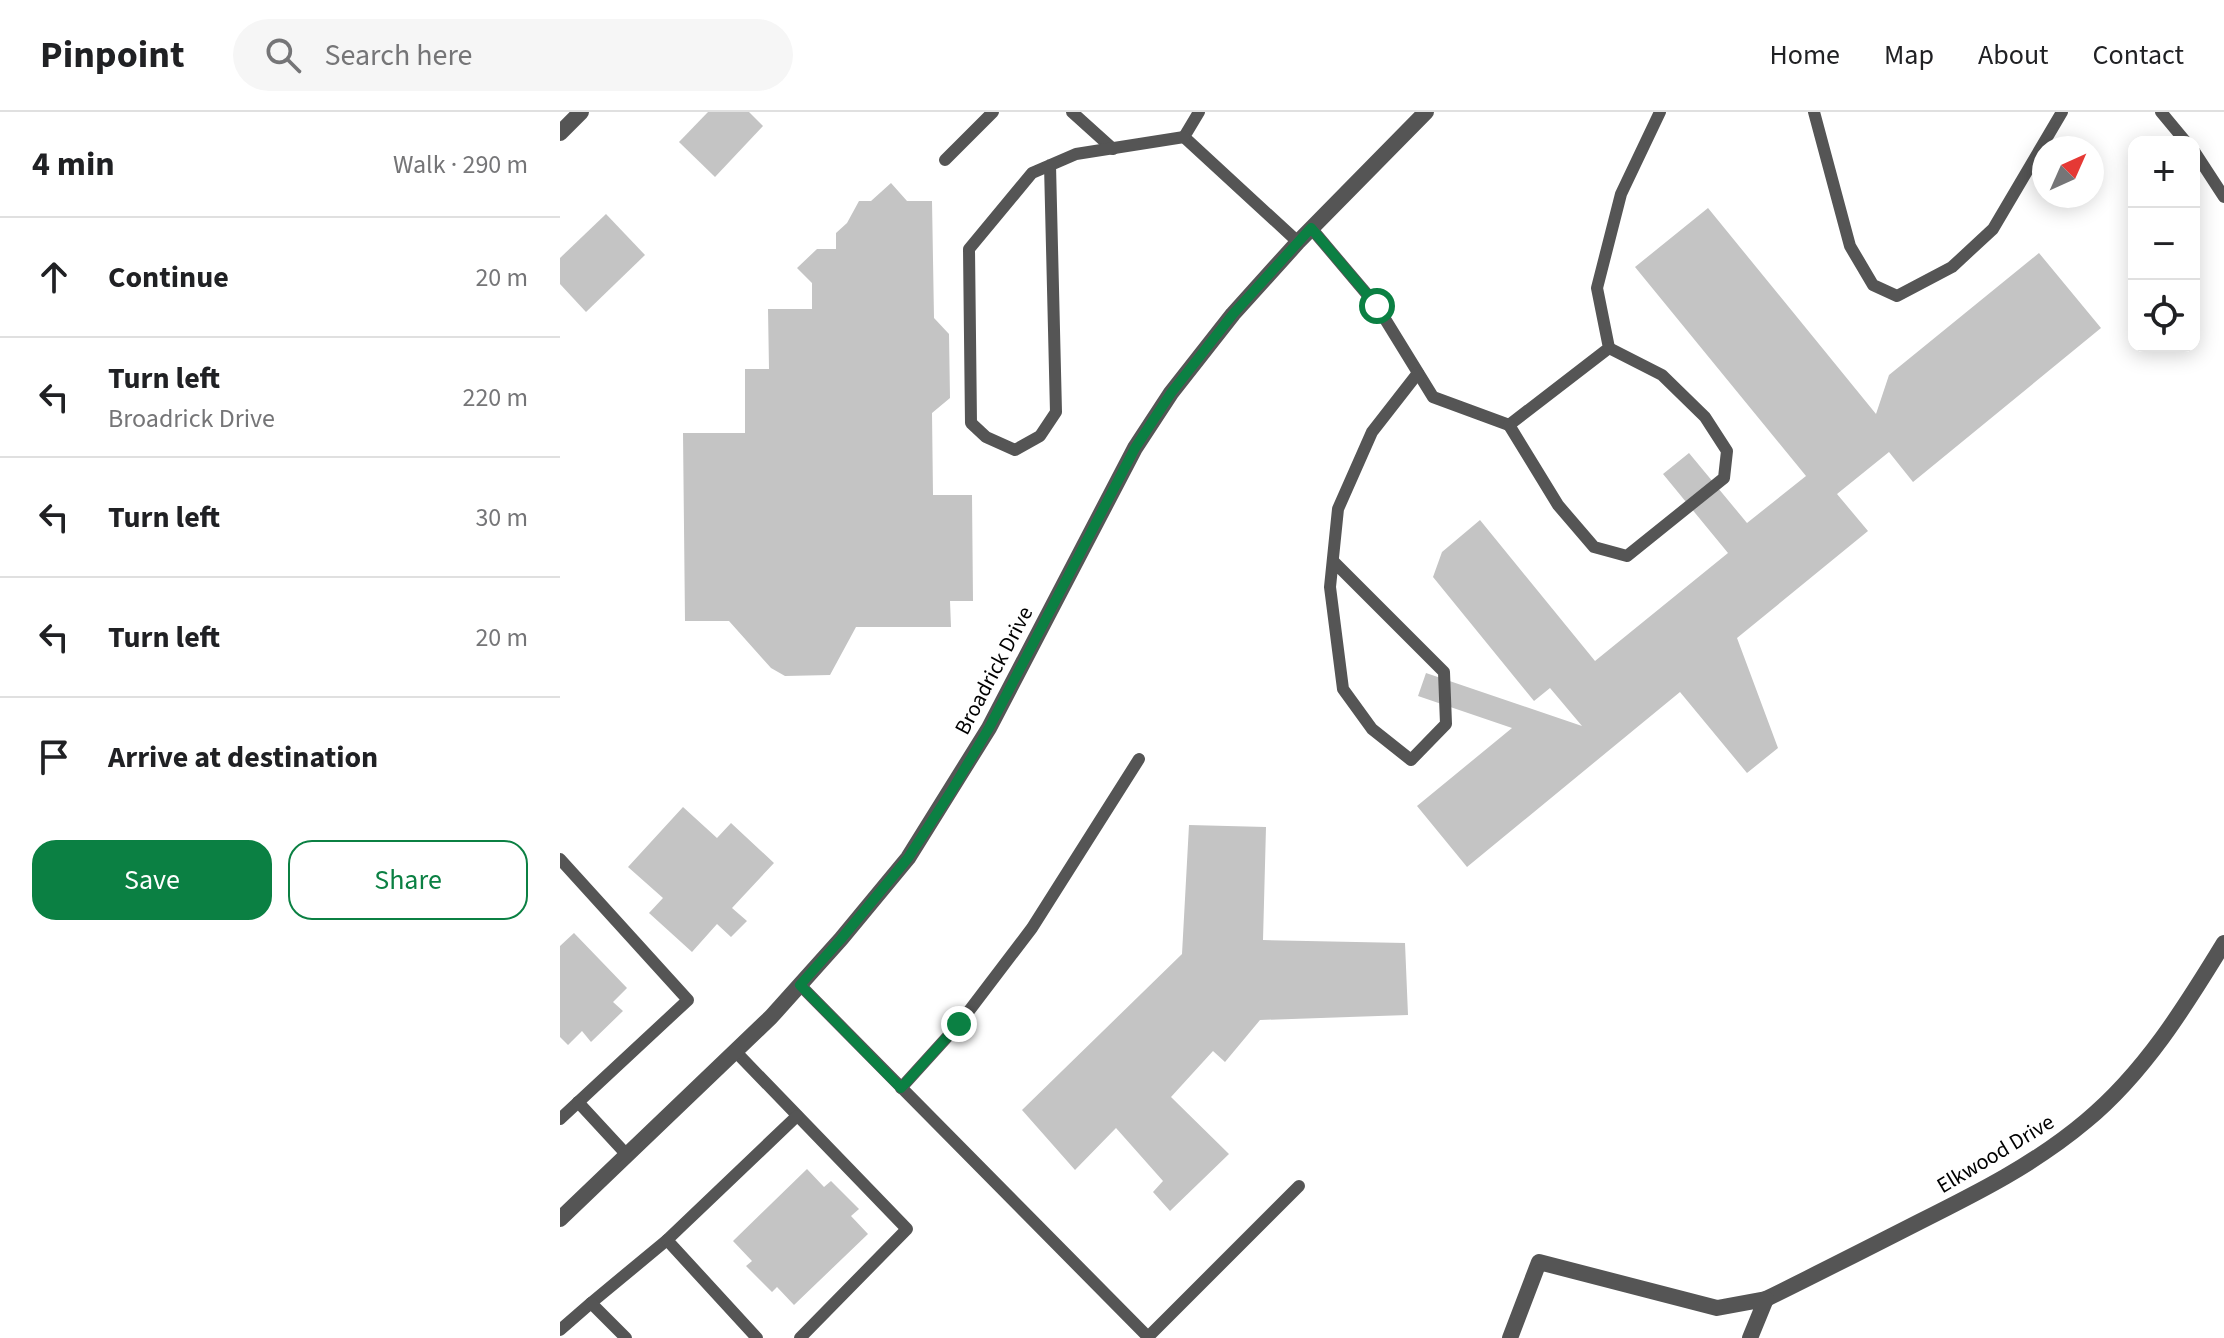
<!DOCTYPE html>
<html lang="en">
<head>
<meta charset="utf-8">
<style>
	body { margin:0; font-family:"Source Sans 3",sans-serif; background:#f6f6f6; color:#202124 }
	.controls { position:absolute; right:24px; top:24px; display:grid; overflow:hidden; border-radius:16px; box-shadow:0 4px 20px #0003 }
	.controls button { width:72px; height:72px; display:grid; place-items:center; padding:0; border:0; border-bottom:2px solid #e0e0e0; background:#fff; color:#202124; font:40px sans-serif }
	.compass { position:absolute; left:1472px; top:24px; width:72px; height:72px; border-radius:50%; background:#fff; box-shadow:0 4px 20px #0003; rotate:45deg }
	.stop { position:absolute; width:24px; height:24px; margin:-18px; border:6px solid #0b8043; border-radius:50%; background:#fff }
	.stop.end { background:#0b8043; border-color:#fff; box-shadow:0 2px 8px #0008 }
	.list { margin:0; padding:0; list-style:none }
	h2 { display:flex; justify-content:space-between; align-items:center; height:104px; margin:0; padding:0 32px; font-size:34px }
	h2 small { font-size:26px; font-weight:400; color:#757577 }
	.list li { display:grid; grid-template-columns:52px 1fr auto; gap:24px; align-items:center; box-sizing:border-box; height:120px; padding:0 32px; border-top:2px solid #e0e0e0 }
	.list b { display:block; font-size:30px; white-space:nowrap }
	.list p { margin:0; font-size:26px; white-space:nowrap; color:#757577 }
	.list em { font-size:26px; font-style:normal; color:#757577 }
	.actions { display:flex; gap:16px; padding:24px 32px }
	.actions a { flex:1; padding:18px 0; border:2px solid #0b8043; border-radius:24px; text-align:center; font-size:28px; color:#0b8043 }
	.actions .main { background:#0b8043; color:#fff }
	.icon { flex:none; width:44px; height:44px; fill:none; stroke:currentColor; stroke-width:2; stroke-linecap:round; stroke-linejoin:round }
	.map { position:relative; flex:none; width:1664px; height:1226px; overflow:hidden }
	header { display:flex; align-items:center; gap:48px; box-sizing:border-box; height:112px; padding:0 40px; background:#fff; border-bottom:2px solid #e0e0e0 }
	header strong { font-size:38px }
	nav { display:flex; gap:44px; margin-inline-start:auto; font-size:28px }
	.search { width:560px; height:72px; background:#f6f6f6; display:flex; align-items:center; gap:20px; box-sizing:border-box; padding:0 28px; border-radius:44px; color:#757577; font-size:30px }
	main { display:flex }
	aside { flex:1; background:#fff }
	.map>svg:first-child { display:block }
	.building { fill:#c4c4c4 }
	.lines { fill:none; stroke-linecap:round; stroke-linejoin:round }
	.service { stroke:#555; stroke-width:12 }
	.minor { stroke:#555; stroke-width:16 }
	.route { stroke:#0b8043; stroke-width:10 }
	.labels { text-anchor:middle; stroke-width:7; stroke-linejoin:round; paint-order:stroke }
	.street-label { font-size:22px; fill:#000; stroke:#fff }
</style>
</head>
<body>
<header>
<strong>Pinpoint</strong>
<div class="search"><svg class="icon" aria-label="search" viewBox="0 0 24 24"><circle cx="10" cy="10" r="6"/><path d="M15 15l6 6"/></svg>Search here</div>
<nav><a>Home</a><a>Map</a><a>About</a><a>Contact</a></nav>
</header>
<main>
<aside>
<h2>4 min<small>Walk · 290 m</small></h2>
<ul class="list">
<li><svg class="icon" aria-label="ahead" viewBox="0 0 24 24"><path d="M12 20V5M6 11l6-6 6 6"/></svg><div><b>Continue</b></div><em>20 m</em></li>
<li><svg class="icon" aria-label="left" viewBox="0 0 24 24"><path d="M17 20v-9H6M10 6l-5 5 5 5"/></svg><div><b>Turn left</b><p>Broadrick Drive</p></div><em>220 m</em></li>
<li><svg class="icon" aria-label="left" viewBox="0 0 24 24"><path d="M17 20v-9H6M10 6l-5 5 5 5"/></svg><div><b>Turn left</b></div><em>30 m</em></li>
<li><svg class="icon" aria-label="left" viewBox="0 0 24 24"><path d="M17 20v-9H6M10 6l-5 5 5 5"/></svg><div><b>Turn left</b></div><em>20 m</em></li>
<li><svg class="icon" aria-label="arrive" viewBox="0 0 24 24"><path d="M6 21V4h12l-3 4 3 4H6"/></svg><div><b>Arrive at destination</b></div></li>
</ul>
<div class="actions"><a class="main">Save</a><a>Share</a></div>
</aside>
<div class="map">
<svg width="1664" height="1226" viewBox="0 0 1664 1226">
	<rect width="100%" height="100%" fill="#fff"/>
	<!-- building -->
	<g class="building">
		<path d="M 148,0 L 189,0 L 203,14 L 155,65 L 119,30 Z"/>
		<path d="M 331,71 L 347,89 L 372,89 L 374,206 L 389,222 L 390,286 L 372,301 L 373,383 L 412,383 L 413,489 L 390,489 L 391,515 L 296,515 L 270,563 L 225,564 L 211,556 L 169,509 L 125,509 L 123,321 L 185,321 L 185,257 L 209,257 L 208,197 L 252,197 L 252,171 L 237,156 L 257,137 L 276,137 L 276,121 L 287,111 L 299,89 L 311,89 Z"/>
		<path d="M 1148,96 L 1316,302 L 1329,263 L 1479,141 L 1541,216 L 1353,370 L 1329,340 L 1277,382 L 1308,419 L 1177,526 L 1218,636 L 1187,661 L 1120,580 L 907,755 L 857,694 L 952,616 L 858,584 L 866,561 L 1022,614 L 990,576 L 974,589 L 873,465 L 882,440 L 920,408 L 1035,549 L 1168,441 L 1103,362 L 1129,341 L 1187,411 L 1246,364 L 1075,155 Z"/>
		<path d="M 46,102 L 85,143 L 26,200 L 0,172 L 0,146 Z"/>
		<path d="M 123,695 L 157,726 L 171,711 L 214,751 L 172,796 L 187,809 L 171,825 L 157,812 L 132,840 L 89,801 L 103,786 L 68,755 Z"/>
		<path d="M 629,713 L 706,715 L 703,828 L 845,831 L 848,903 L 700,908 L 665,950 L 653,939 L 611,985 L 669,1042 L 610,1099 L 593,1080 L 603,1069 L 556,1016 L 515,1058 L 462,998 L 622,842 Z"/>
		<path d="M 14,821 L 67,876 L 53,890 L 63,899 L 31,930 L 22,919 L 8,933 L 0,925 L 0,834 Z"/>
		<path d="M 247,1057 L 264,1075 L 271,1069 L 299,1097 L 291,1104 L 308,1122 L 234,1193 L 217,1175 L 212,1180 L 186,1154 L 192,1149 L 173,1129 Z"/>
	</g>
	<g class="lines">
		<!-- service -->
		<g class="service">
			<path d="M 512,0 L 553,37"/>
			<path d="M 639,0 L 624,25 L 738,130"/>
			<path d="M 1254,0 L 1290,134 L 1313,173 L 1337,184 L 1392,155 L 1433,117 L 1502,0"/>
			<path d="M 1601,0 L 1626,30"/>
			<path d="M 1634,39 L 1664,85"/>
			<path d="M 385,48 L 433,0"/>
			<path d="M 490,53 L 496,300 L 480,324 L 455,338 L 426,325 L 411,311 L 409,137 L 472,61 L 516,42 L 624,25"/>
			<path d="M 751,116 L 817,194 L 873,285 L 949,313 L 1049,236 L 1037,176 L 1061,82 L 1100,0"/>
			<path d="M 949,313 L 998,393 L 1034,435 L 1067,444 L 1164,366 L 1167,339 L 1145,305 L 1102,263 L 1049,236"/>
			<path d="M 773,449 L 884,560 L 886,612 L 851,648 L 812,617 L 783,577 L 770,475 L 778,397 L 812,320 L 858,261"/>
			<path d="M 0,747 L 128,888 L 0,1007"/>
			<path d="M 240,873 L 588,1225 L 739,1074"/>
			<path d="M 175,939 L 347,1117 L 240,1226"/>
			<path d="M 341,976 L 399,912 L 472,816 L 579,647"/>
			<path d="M 18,990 L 67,1043"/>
			<path d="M 31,1191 L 107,1128"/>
			<path d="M 0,1218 L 31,1191 L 66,1226"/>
			<path d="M 197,1226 L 107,1128 L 237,1004"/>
		</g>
		<!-- minor -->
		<g class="minor">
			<path d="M 0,21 L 21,0"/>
			<path d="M 0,1107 L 211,905 L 281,827 L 348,746 L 429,616 L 575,336 L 611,281 L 673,202 L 738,130 L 866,0"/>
			<path d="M 1206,1187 C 1257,1162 1308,1136 1359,1110 C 1417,1081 1475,1052 1526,1009 C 1584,961 1625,895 1664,831"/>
			<path d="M 950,1226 L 979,1150 L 1157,1196 L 1206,1187 L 1190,1226"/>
		</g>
	</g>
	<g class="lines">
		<!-- route -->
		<path class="route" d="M 399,912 L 341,976 L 240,873 L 281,827 L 348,746 L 392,678 L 429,616 L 575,336 L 611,281 L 673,202 L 751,116 L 817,194"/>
	</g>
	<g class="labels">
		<!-- street labels -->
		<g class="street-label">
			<text transform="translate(433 558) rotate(-62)" y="8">Broadrick Drive</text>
			<text transform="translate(1435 1041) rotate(-31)" y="8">Elkwood Drive</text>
		</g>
	</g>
</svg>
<div class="controls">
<button>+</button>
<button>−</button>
<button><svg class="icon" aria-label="locate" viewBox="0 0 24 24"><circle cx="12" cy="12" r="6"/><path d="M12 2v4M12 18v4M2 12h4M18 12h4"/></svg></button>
</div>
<svg class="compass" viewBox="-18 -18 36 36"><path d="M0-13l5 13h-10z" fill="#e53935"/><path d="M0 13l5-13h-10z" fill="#757577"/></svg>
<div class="stop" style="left:817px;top:194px"></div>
<div class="stop end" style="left:399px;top:912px"></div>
</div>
</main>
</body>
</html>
